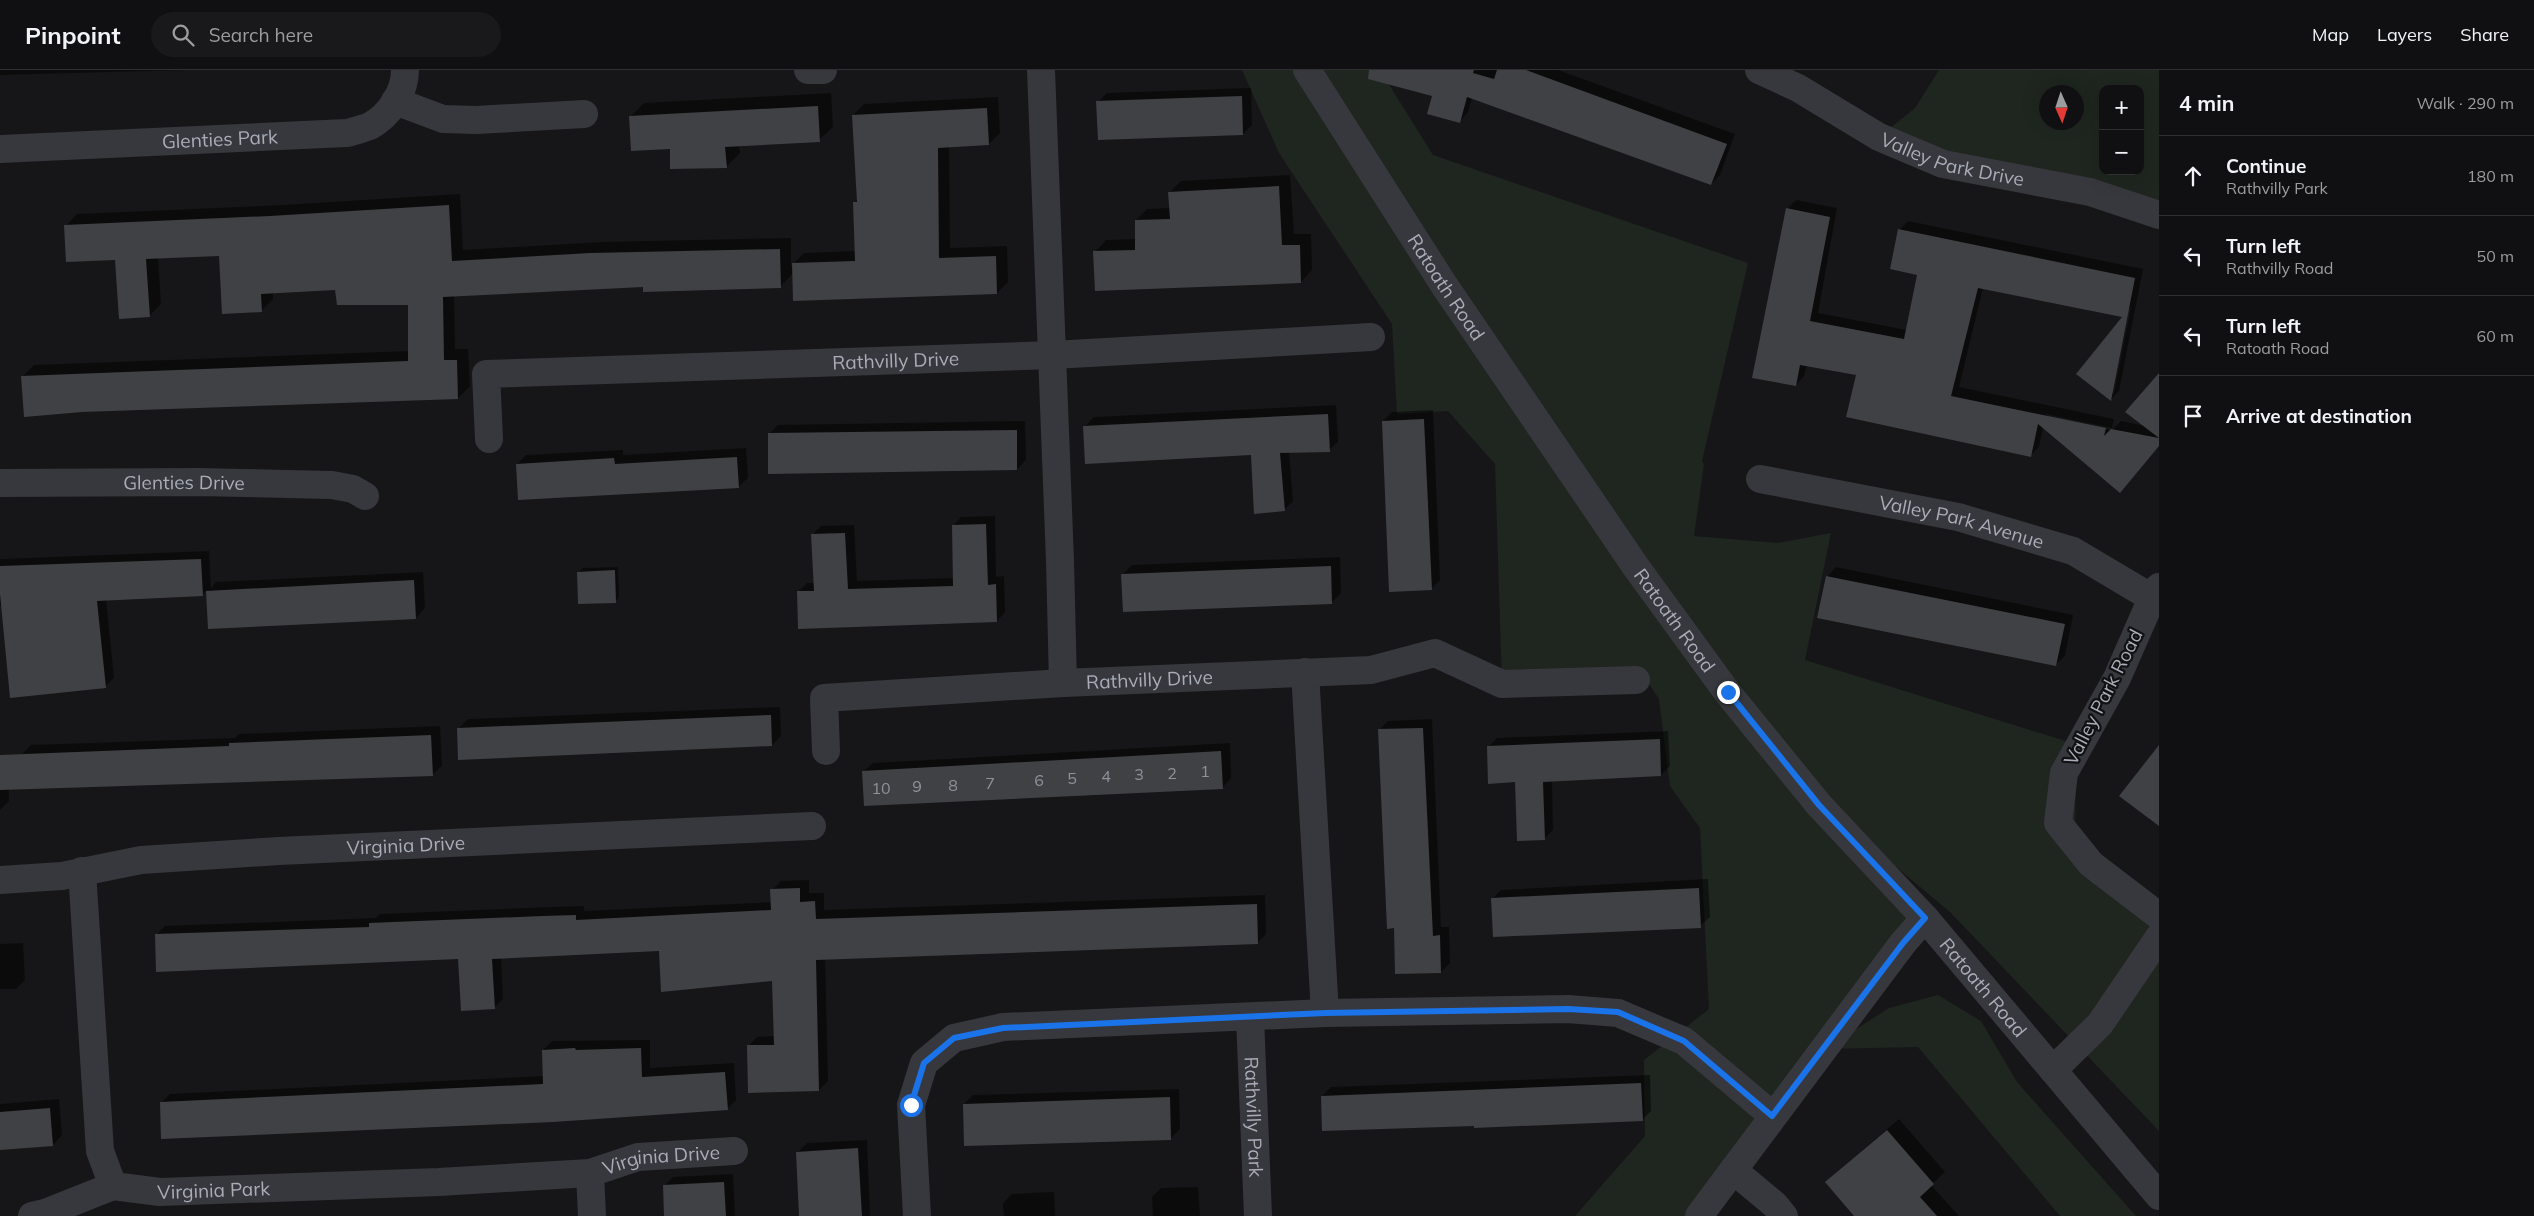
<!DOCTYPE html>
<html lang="en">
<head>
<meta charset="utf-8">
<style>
	body { margin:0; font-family:Mulish,sans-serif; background:#19191b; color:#f1f3f6 }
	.controls { position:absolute; right:15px; top:15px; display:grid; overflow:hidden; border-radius:10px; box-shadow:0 5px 20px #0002 }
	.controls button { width:45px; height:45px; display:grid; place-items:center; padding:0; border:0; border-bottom:1px solid #303032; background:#101012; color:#f1f3f6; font:25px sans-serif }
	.compass { position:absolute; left:2039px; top:15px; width:45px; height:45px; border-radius:50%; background:#101012; box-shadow:0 5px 20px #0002; rotate:177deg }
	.stop { position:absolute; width:15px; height:15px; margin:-11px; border:4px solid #1a73e8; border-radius:50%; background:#fff }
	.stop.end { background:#1a73e8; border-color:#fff; box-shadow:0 1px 5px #0008 }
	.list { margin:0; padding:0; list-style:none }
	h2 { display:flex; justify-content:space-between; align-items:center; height:65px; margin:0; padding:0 20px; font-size:21px }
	h2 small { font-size:16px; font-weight:400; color:#9c9d9f }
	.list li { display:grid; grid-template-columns:32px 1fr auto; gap:15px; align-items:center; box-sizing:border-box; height:80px; padding:0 20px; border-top:1px solid #303032 }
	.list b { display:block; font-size:19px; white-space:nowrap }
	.list p { margin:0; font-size:16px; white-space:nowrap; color:#9c9d9f }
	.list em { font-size:16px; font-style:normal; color:#9c9d9f }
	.icon { flex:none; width:28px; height:28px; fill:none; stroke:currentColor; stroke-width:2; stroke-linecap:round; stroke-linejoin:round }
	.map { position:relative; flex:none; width:2159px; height:1146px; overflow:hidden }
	header { display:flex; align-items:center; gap:30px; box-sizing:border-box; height:70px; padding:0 25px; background:#101012; border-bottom:1px solid #303032 }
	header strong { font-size:24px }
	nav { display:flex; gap:28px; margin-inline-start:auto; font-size:18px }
	.search { width:350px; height:45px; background:#19191b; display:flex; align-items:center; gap:12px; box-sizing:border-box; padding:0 18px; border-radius:28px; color:#9c9d9f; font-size:19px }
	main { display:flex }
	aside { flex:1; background:#101012 }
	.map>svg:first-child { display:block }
	.green { fill:#1e261f; fill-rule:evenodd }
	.shadow { fill:#0007; fill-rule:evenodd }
	.building { fill:#404145 }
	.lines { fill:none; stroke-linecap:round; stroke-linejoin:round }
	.minor { stroke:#37383d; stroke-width:28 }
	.route { stroke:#1a73e8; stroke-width:6 }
	.labels { text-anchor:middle; stroke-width:4.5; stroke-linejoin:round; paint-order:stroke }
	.number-label { font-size:16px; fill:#8e929b }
	.street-label { font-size:19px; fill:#a8adb8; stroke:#111113 }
</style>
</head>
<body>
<header>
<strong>Pinpoint</strong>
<div class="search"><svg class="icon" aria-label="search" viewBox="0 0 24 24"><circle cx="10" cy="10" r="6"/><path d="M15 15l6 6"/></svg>Search here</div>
<nav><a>Map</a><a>Layers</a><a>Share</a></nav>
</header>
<main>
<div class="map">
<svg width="2159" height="1146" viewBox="0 0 2159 1146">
	<rect width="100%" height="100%" fill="#161618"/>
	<!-- green -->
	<g class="green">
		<path d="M 1242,0 L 1319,0 L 1569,392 L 1917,854 L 1697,1146 L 1575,1146 L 1645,1066 L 1644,990 L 1709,939 L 1700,758 L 1670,716 L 1659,629 L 1645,608 L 1502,614 L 1495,394 L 1448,341 L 1397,344 L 1392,254 L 1279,83 Z"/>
		<path d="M 1321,0 L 1380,0 L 1433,85 L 1748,193 L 1702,391 L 1704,394 L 1694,466 L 1778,473 L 1831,463 L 1805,590 L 2088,678 L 2076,705 L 2075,764 L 2159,847 L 2159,1061 L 1950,842 L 1821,734 L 1631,490 Z"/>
		<path d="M 1939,0 L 2159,0 L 2159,143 L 1879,67 L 1915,38 ZM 2103,19 L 2140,19 L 2140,101 L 2103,101 ZM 2046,22 L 2076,22 L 2076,52 L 2046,52 Z"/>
		<path d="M 1938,925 L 1981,951 L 2017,1012 L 2136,1146 L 2060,1146 L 1918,977 L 1825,979 L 1889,938 Z"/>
	</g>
	<!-- shadow -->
	<g class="shadow">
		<path d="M 0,0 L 187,0 L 0,5 Z"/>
		<path d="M 1393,0 L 1558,0 L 1735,64 L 1720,105 L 1711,114 L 1472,28 L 1468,42 L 1459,52 L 1433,26 Z"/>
		<path d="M 1251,18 L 1252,55 L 1243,64 L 1098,32 L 1107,23 Z"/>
		<path d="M 831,23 L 833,57 L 819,70 L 739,75 L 740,83 L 726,97 L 631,46 L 644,33 Z"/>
		<path d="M 998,27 L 1000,63 L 989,74 L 949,76 L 950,178 L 1007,176 L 1008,212 L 997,223 L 793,203 L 780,217 L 644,215 L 454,225 L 455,279 L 468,279 L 470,316 L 458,328 L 23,306 L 34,295 L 409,281 L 409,233 L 336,219 L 273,222 L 273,229 L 262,240 L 220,185 L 158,187 L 161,234 L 149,246 L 116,189 L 66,156 L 77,144 L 283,135 L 460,124 L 463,180 L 602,172 L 791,168 L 791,196 L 804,183 L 856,181 L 854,133 L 858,130 L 853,45 L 864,34 Z"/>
		<path d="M 1290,105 L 1294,164 L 1311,164 L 1312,200 L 1301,212 L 1095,182 L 1106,170 L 1136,169 L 1136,150 L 1147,139 L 1170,138 L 1170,122 L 1181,111 Z"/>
		<path d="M 1796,130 L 1837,138 L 1818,243 L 1907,260 L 1919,204 L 1891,198 L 1899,160 L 1908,151 L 2143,199 L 2119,321 L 2111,329 L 2078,304 L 2124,246 L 1983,218 L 1959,317 L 2114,349 L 2112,358 L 2045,344 L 2049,347 L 2112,360 L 2121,351 L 2145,356 L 2127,342 L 2159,304 L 2159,376 L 2119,421 L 2043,357 L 2039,377 L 2031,385 L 1848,347 L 1857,304 L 1807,295 L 1804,306 L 1796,315 L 1754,307 L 1787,139 ZM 2131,237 L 2114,323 L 2111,322 L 2128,240 Z"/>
		<path d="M 1336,335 L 1338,372 L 1329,380 L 1289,382 L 1293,431 L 1284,440 L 1252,384 L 1085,356 L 1094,347 Z"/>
		<path d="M 1433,340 L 1440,510 L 1431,519 L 1383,351 L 1392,342 Z"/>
		<path d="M 1025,351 L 1026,390 L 1017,399 L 769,364 L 778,355 Z"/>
		<path d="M 746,378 L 748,408 L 738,417 L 517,394 L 526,385 L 623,380 L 623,385 Z"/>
		<path d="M 995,446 L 996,507 L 1004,506 L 1005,542 L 997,551 L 798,522 L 807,513 L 815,513 L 812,465 L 821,456 L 854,455 L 857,511 L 954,508 L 953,456 L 961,447 Z"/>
		<path d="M 209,481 L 211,518 L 216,512 L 423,502 L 425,538 L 416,548 L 209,558 L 207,520 L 202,525 L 106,529 L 114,608 L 105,616 L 0,535 L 0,489 Z"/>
		<path d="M 1340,487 L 1341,523 L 1332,532 L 1123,504 L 1132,495 Z"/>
		<path d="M 618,497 L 619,527 L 615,532 L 579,502 L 583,498 Z"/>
		<path d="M 1836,497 L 2073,545 L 2065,586 L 2055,595 L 1827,507 Z"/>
		<path d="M 780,637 L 781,666 L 772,675 L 460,689 L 459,658 L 468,649 Z"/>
		<path d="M 1432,649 L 1441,857 L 1449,857 L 1450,893 L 1441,902 L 1395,857 L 1379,660 L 1388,651 Z"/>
		<path d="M 440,656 L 442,696 L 432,705 L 23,718 L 22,684 L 31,675 L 235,668 L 239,664 Z"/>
		<path d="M 1668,661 L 1670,696 L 1661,705 L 1552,710 L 1553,760 L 1544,769 L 1516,711 L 1488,677 L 1497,668 Z"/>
		<path d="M 1230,673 L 1231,708 L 1222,718 L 863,702 L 873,693 Z"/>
		<path d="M 0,689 L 8,689 L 9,731 L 0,740 Z"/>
		<path d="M 1708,809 L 1710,847 L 1700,856 L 1492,829 L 1501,820 Z"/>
		<path d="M 809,810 L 809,823 L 824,823 L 824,840 L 1265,825 L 1266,864 L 1257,873 L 825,888 L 828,1011 L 819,1020 L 748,976 L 757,967 L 775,966 L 773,909 L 660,879 L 501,887 L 503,929 L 494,938 L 459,888 L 156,865 L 165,856 L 376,848 L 380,844 L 551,837 L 584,836 L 584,841 L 772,832 L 772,820 L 781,811 Z"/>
		<path d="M 23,873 L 25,910 L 16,919 L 0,919 L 0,874 Z"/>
		<path d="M 650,970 L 650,998 L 734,993 L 736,1030 L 727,1039 L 161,1033 L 170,1024 L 544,1006 L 543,980 L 552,971 Z"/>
		<path d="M 1650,1005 L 1651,1041 L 1642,1050 L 1322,1026 L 1331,1017 Z"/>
		<path d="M 1179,1019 L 1180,1059 L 1171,1068 L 964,1034 L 973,1025 Z"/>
		<path d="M 59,1029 L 62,1065 L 53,1075 L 0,1079 L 0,1034 Z"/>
		<path d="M 1899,1049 L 1945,1102 L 1931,1115 L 1959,1146 L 1856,1146 L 1838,1101 Z"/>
		<path d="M 867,1070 L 870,1146 L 801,1146 L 798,1082 L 807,1073 Z"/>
		<path d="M 733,1104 L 735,1146 L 665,1146 L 664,1116 L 673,1107 Z"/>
		<path d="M 1198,1117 L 1200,1146 L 1153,1146 L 1152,1127 L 1161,1118 Z"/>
		<path d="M 1054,1122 L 1055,1146 L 1004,1146 L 1003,1133 L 1012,1124 Z"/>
	</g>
	<!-- building -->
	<g class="building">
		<path d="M 1369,0 L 1474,0 L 1473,3 L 1494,9 L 1497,0 L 1526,0 L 1727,74 L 1711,115 L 1467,27 L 1460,53 L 1427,44 L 1432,26 L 1368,9 Z"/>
		<path d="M 1242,26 L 1243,65 L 1098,70 L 1096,31 Z"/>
		<path d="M 818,36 L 820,72 L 725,77 L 727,98 L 670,99 L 670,79 L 631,81 L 629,46 Z"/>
		<path d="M 987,38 L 989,75 L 938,78 L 939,188 L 996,186 L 997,224 L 793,231 L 792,193 L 855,191 L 853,132 L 857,132 L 852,45 Z"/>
		<path d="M 1279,116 L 1282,175 L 1300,175 L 1301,213 L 1095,221 L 1093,181 L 1135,180 L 1135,150 L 1170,149 L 1168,122 Z"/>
		<path d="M 449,135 L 452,191 L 590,183 L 780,179 L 781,218 L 643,222 L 643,217 L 443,227 L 444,290 L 457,290 L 458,329 L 82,342 L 24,347 L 21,306 L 408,291 L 408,235 L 337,235 L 335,220 L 261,224 L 262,242 L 222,244 L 219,186 L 146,189 L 150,247 L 119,249 L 115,190 L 66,192 L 64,155 L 270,146 Z"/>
		<path d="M 1786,138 L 1830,147 L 1810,251 L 1904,269 L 1917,205 L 1890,199 L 1898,159 L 2135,208 L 2111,331 L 2076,304 L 2122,247 L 1978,218 L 1951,326 L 2106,358 L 2104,366 L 2111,359 L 2159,368 L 2159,376 L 2120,423 L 2038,354 L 2031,387 L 1846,347 L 1856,305 L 1800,295 L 1796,316 L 1752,308 Z"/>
		<path d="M 2159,303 L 2159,368 L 2125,342 Z"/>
		<path d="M 1328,344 L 1330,382 L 1280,383 L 1285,441 L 1254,444 L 1251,385 L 1085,394 L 1083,356 Z"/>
		<path d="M 1424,349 L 1432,520 L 1389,522 L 1382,351 Z"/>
		<path d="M 1017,360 L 1017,400 L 768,404 L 768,363 Z"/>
		<path d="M 737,387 L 739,418 L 518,430 L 516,394 L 614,388 L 615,394 Z"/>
		<path d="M 986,454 L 988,515 L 996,514 L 997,552 L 798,559 L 797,521 L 814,521 L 811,464 L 845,463 L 848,519 L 953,516 L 952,455 Z"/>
		<path d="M 201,489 L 203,526 L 97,531 L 106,618 L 10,628 L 0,524 L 0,496 Z"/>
		<path d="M 1331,496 L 1332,534 L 1123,542 L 1121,504 Z"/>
		<path d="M 615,500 L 616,533 L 578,534 L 577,502 Z"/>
		<path d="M 1826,506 L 2065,554 L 2056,596 L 1817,548 Z"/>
		<path d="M 414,510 L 416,549 L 208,559 L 206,521 Z"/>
		<path d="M 771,645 L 772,676 L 458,690 L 457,658 Z"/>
		<path d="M 1423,658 L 1433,866 L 1440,865 L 1441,903 L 1395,904 L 1394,858 L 1387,859 L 1378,659 Z"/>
		<path d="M 431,665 L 433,706 L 0,720 L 0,685 L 229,676 L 229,673 Z"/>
		<path d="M 1660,669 L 1661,706 L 1543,712 L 1545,770 L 1517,771 L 1515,712 L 1488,714 L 1487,676 Z"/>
		<path d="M 2159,675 L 2159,756 L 2119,726 Z"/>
		<path d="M 1221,681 L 1223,719 L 864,736 L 862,701 Z"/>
		<path d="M 800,818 L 800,832 L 815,831 L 816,849 L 1257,834 L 1258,874 L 816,890 L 819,1021 L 748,1023 L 747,975 L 774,975 L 772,911 L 661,922 L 659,881 L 492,889 L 495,939 L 461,941 L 458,889 L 156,902 L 155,864 L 369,857 L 369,853 L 542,846 L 576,845 L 576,850 L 771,840 L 770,819 Z"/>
		<path d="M 1699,818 L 1701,858 L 1493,867 L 1491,828 Z"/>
		<path d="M 575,978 L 576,980 L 641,978 L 642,1007 L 725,1002 L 728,1040 L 553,1052 L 161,1069 L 160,1032 L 543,1014 L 542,980 Z"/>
		<path d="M 1641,1013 L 1643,1051 L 1474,1058 L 1474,1056 L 1322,1061 L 1321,1026 Z"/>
		<path d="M 1170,1027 L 1171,1070 L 964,1076 L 963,1034 Z"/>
		<path d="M 50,1038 L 53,1076 L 0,1080 L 0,1042 Z"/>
		<path d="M 1887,1060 L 1934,1114 L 1920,1127 L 1937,1146 L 1854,1146 L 1825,1112 Z"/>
		<path d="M 858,1078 L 862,1146 L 799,1146 L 796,1082 Z"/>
		<path d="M 724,1112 L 726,1146 L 664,1146 L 663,1115 Z"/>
	</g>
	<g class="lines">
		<!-- minor -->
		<g class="minor">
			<path d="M 808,0 L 823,0"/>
			<path d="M 1041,0 L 1060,491 L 1063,613"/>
			<path id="s1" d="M 1307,0 L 1444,215 L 1636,497 L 1727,622 L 1819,735 L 1925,848 L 2159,1126"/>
			<path id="s2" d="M 1759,0 L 1798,18 L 1879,67 L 1943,94 L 2090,122 L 2159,145"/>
			<path d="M 395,31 L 443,49 L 476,50 L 584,44"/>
			<path id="s3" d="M 0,79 L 347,63 C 354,61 363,59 370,56 C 390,45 405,22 405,0"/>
			<path id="s4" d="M 489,369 L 486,304 L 1053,285 L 1371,267"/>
			<path id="s5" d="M 1760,409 L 1958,447 L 2073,481 L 2152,528"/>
			<path id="s6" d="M 0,413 L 199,412 L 332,415 L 353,419 L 365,426"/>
			<path d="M 2159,517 L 2152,528 L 2117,608 L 2064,703 L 2058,753 L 2091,794 L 2159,846"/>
			<path d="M 1305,602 L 1325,943"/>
			<path id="s7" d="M 826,681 L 824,628 L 1063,613 L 1371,600 L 1435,583 L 1502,614 L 1636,610"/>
			<path id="s8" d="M 82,801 L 100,1081 L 113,1116 L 160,1122 L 439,1112 L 590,1103 L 638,1087 L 734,1081"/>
			<path id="s9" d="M 0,810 L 62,806 L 141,790 L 279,781 L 812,756"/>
			<path id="s10" d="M 1250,947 L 1258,1146"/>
			<path d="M 2053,1000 L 2100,954 L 2159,867"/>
			<path d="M 1733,1100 L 1775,1135 L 1784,1146"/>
			<path d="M 590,1103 L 592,1146"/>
			<path d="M 32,1146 L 45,1143 L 113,1116"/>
			<path d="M 917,1146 L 911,1035 L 924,993 L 954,968 L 1003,957 L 1325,943 L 1568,939 L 1618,943 L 1684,971 L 1773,1046"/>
			<path d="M 1699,1146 L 1903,873 L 1925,848"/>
		</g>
	</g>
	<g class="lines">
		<!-- route -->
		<path class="route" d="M 911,1035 L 924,993 L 954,968 L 1003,958 L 1325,943 L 1568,939 L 1618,942 L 1684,971 L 1772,1046 L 1903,873 L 1925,848 L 1819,735 L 1728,622"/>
	</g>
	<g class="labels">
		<!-- number labels -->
		<g class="number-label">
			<text x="1205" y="707">1</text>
			<text x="1172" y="709">2</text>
			<text x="1139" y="710">3</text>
			<text x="1106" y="712">4</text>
			<text x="1072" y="714">5</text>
			<text x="1039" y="716">6</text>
			<text x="990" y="719">7</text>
			<text x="953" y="721">8</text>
			<text x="917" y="722">9</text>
			<text x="881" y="724">10</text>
		</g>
		<!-- street labels -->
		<g class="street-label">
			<text dy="7" stroke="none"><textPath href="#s3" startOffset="220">Glenties Park</textPath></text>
			<text dy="7" stroke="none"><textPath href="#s2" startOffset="215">Valley Park Drive</textPath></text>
			<text dy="7" stroke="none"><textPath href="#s1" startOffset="258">Ratoath Road</textPath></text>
			<text dy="7" stroke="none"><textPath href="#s4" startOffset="475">Rathvilly Drive</textPath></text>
			<text dy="7" stroke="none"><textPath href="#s6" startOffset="184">Glenties Drive</textPath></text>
			<text dy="7" stroke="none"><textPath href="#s5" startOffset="206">Valley Park Avenue</textPath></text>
			<text dy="7" stroke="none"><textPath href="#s1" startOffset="662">Ratoath Road</textPath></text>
			<text dy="7" stroke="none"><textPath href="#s7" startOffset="379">Rathvilly Drive</textPath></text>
			<text transform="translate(2103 627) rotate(-63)" y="7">Valley Park Road</text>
			<text dy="7" stroke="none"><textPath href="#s9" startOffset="408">Virginia Drive</textPath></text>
			<text dy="7" stroke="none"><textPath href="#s1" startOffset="1142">Ratoath Road</textPath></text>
			<text dy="7" stroke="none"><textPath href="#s10" startOffset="100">Rathvilly Park</textPath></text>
			<text dy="7" stroke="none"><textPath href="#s8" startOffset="869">Virginia Drive</textPath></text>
			<text dy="7" stroke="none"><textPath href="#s8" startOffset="419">Virginia Park</textPath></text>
		</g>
	</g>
</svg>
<div class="controls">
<button>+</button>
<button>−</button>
</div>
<svg class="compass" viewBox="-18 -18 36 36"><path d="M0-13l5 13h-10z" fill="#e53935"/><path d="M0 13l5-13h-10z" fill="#9c9d9f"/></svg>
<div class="stop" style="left:911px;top:1035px"></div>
<div class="stop end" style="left:1728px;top:622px"></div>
</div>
<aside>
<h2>4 min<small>Walk · 290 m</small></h2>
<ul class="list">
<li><svg class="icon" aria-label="ahead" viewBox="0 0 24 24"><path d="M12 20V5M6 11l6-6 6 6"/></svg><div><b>Continue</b><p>Rathvilly Park</p></div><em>180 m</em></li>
<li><svg class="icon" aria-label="left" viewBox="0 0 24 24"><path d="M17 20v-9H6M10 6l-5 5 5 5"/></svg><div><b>Turn left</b><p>Rathvilly Road</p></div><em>50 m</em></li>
<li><svg class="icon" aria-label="left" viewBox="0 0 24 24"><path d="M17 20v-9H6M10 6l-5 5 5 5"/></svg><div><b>Turn left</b><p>Ratoath Road</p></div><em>60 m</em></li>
<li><svg class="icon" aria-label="arrive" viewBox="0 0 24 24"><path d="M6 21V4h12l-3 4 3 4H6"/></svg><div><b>Arrive at destination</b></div></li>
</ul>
</aside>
</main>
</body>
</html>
